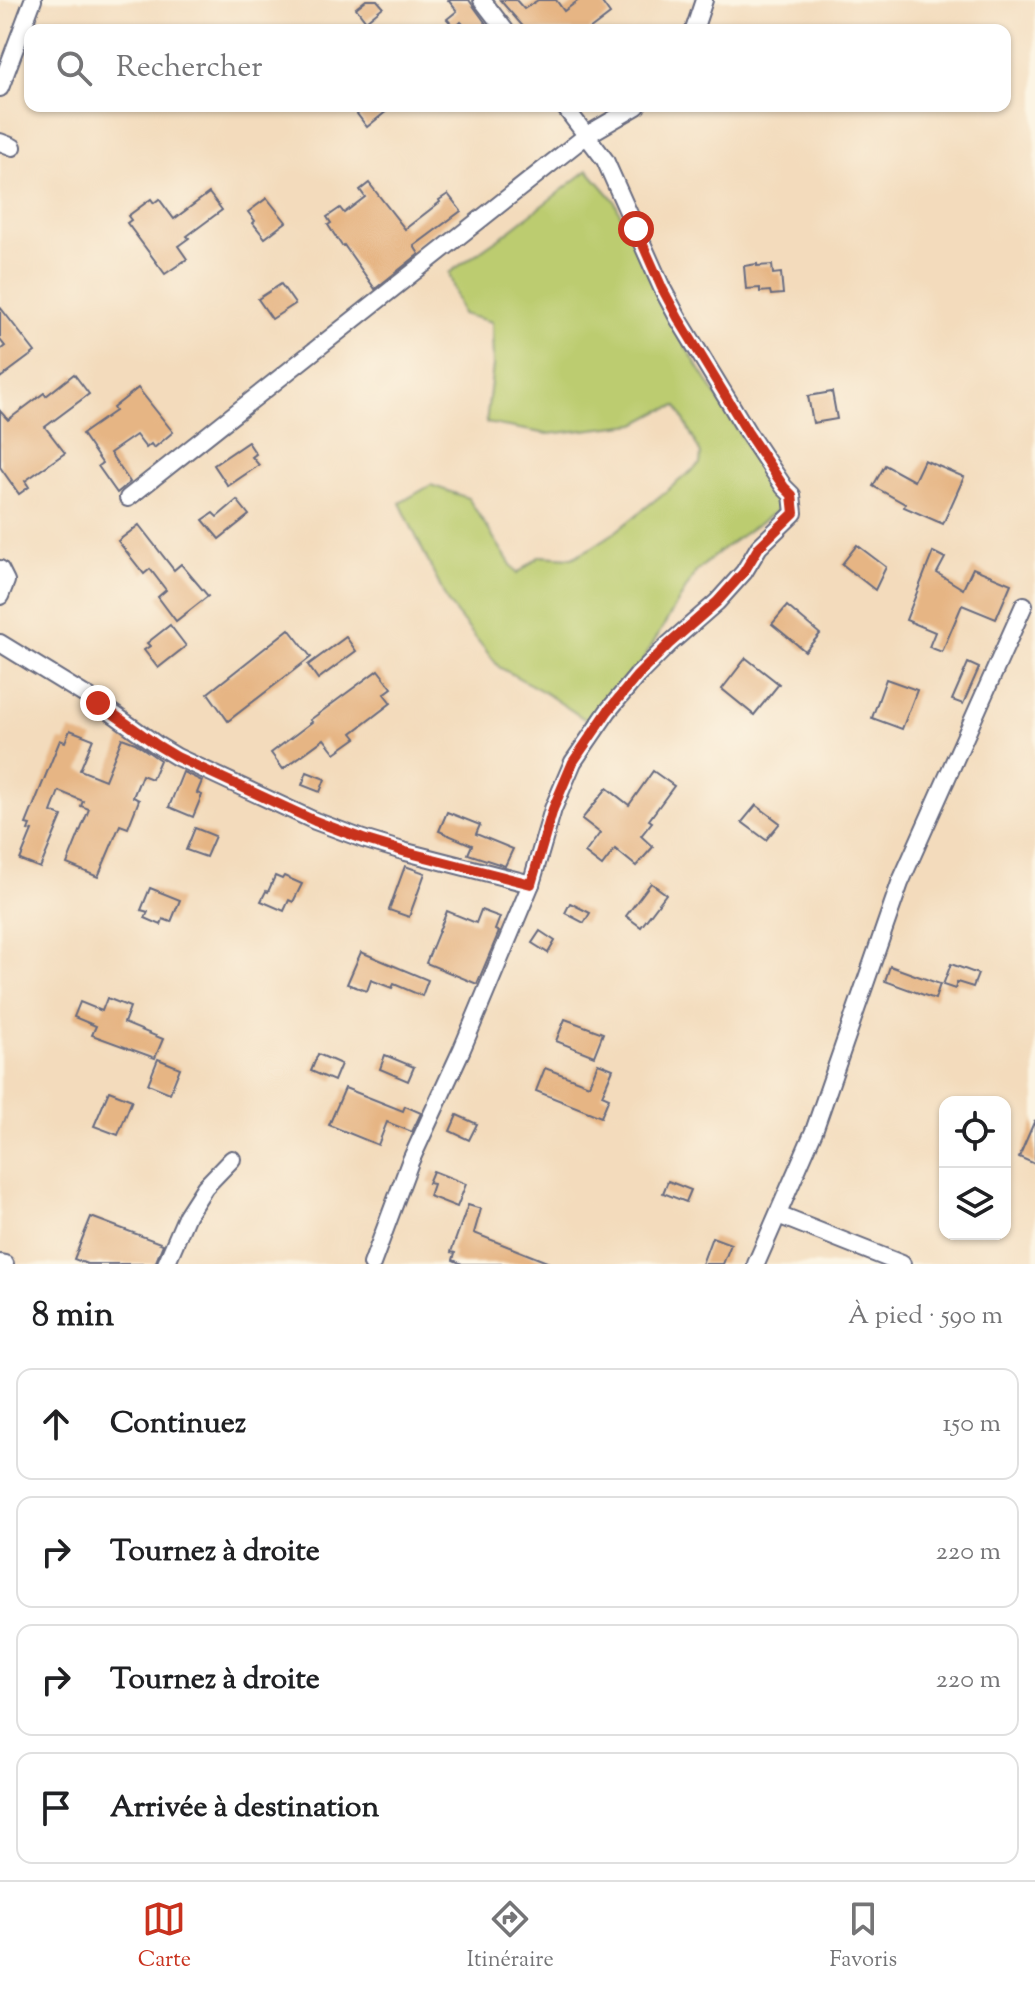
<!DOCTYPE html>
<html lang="fr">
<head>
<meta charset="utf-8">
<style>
	body { margin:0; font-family:"Sorts Mill Goudy",serif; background:#f2f2f2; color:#202124 }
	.controls { position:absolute; right:24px; bottom:24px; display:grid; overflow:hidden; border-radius:16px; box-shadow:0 2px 6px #0004 }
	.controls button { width:72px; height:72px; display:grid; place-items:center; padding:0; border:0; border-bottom:2px solid #e0e0e0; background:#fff; color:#202124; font:40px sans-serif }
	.stop { position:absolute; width:24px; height:24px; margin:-18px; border:6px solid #c8321e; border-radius:50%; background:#fff }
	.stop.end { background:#c8321e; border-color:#fff; box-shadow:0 2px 8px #0008 }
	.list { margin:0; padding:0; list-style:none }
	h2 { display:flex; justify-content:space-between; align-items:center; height:104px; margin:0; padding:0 32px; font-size:34px }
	h2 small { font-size:26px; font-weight:400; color:#757577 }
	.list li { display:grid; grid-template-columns:52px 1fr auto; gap:24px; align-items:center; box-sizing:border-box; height:112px; margin:0 16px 16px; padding:0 16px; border:2px solid #e0e0e0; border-radius:16px }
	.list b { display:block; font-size:30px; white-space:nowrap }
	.list em { font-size:26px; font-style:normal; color:#757577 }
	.icon { flex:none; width:44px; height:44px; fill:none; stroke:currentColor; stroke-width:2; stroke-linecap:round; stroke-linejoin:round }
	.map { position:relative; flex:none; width:1035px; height:1264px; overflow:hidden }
	.search { position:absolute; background:#fff; box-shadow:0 2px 6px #0004; left:24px; right:24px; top:24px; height:88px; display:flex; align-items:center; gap:20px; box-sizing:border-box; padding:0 28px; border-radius:16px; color:#757577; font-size:30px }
	.sheet { height:616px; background:#fff }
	nav { display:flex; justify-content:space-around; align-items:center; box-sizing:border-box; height:112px; border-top:2px solid #e0e0e0; background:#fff; font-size:22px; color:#757577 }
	nav a { display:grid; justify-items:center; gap:4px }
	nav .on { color:#c8321e }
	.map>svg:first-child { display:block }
	.green { fill:#bccc6f; stroke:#6c7e66; stroke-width:2 }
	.building { fill:#e6b584 }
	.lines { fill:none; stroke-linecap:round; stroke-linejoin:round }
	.street-casing { stroke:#676b7f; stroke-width:20 }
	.street { stroke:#fff; stroke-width:16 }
	.route { stroke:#c8321e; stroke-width:10 }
</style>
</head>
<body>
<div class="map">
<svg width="1035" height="1264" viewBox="0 0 1035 1264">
	<rect width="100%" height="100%" fill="#fcf5e5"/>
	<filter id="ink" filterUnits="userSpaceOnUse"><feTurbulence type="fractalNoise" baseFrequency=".0125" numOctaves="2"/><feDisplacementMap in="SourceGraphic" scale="16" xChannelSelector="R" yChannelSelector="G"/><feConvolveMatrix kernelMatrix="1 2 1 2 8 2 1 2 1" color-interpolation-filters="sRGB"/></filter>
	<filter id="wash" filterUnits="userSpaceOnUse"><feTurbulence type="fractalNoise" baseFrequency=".006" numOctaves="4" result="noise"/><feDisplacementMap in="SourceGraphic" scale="32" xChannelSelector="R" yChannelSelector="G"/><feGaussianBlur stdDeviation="1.8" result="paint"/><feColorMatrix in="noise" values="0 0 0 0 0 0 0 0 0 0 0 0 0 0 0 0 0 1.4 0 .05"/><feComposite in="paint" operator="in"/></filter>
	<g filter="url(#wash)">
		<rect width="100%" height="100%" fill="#f3dbbc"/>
		<!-- green -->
		<path class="green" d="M 588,170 L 614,200 L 671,323 L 755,458 L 781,492 L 785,505 L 721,550 L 696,572 L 634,675 L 592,724 L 544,692 L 499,667 L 448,603 L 400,503 L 431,485 L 468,498 L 517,574 L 540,556 L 572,558 L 591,548 L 614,533 L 700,464 L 701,454 L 677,406 L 660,411 L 636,424 L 548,434 L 486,423 L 493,366 L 492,322 L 462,314 L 449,273 L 509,231 Z"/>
		<g id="blocks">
			<!-- building -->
			<g class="building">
				<path d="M 366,0 L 377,0 L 383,7 L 366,21 L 356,8 Z"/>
				<path d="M 448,0 L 469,0 L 487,25 L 481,30 L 468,30 L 461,22 L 455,28 L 447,19 L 457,11 Z"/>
				<path d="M 500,0 L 516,0 L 524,9 L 538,0 L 556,0 L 564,11 L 579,0 L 600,0 L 610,14 L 589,30 L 526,30 Z"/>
				<path d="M 351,106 L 393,106 L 367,127 Z"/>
				<path d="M 369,183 L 405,229 L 440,202 L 439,200 L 448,194 L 461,211 L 414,246 L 419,254 L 375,289 L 344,245 L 342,246 L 328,225 L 331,223 L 327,217 L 340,208 L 344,213 L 365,197 L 360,190 Z"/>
				<path d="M 209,193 L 222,210 L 187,236 L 189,238 L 178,246 L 187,259 L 165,274 L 127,223 L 131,220 L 128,216 L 151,199 L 154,203 L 159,199 L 174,219 Z"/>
				<path d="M 267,198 L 286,222 L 265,238 L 253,223 L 255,221 L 248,212 Z"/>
				<path d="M 757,264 L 757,266 L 772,265 L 773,274 L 781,273 L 783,294 L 771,295 L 770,291 L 760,292 L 760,288 L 746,289 L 744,266 Z"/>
				<path d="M 281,284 L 295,304 L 272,319 L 258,299 Z"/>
				<path d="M 0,307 L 35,352 L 0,378 L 0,350 L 5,346 L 0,340 Z"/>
				<path d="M 74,374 L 89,394 L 45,427 L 65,453 L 25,481 L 29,487 L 19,494 L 0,467 L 0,411 L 8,420 L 44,393 L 46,396 Z"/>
				<path d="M 138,388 L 173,432 L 154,448 L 151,444 L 146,448 L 136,435 L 110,453 L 130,482 L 117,493 L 98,466 L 102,463 L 82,434 L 115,411 L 113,408 Z"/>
				<path d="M 832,392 L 837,419 L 813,423 L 808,396 Z"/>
				<path d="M 248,442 L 256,454 L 252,457 L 259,465 L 228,486 L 214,465 Z"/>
				<path d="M 924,460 L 964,477 L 943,524 L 904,507 L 905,504 L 873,486 L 885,465 L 914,481 Z"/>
				<path d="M 237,500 L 249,515 L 219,539 L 203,520 L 213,513 L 217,517 Z"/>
				<path d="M 139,525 L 174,570 L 181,564 L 208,596 L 176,621 L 158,597 L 166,590 L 150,569 L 144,574 L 118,541 Z"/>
				<path d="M 857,545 L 886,567 L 875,590 L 842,564 Z"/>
				<path d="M 933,552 L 945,558 L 937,573 L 963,589 L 973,568 L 1011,584 L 996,619 L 962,605 L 942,652 L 929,647 L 935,632 L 906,620 Z"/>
				<path d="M 787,606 L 820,634 L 805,651 L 772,624 Z"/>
				<path d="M 170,625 L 186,646 L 158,668 L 144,650 L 150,646 L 147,643 Z"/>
				<path d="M 289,629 L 311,657 L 228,721 L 208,693 Z"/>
				<path d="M 346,637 L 356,651 L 318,679 L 308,665 Z"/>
				<path d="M 746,658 L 779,684 L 754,715 L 722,689 Z"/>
				<path d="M 968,663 L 979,668 L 963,704 L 952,700 Z"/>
				<path d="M 378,670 L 392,688 L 384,694 L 391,703 L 352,733 L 356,738 L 335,753 L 324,739 L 283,769 L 271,753 L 312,722 L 310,720 Z"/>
				<path d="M 886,679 L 917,690 L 902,729 L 872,718 Z"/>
				<path d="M 70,730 L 93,739 L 80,770 L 105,780 L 122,738 L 135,743 L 160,760 L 152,779 L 142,775 L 133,797 L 139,800 L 128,828 L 120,825 L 98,877 L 67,864 L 89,809 L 81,806 L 83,801 L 59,791 L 51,812 L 62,816 L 40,868 L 20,860 L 32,831 L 28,830 L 30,825 L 26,824 L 60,740 L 65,742 Z"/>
				<path d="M 653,771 L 674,786 L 649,820 L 652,822 L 641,836 L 653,847 L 636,866 L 615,849 L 602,866 L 585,853 L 600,833 L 582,819 L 607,788 L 629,805 Z"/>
				<path d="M 183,772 L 202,781 L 197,793 L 202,795 L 193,817 L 169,807 Z"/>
				<path d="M 307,772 L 325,779 L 320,792 L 302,785 Z"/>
				<path d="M 756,805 L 780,823 L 766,840 L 742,822 Z"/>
				<path d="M 447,812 L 480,825 L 476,834 L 513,849 L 505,866 L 468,854 L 472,845 L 439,831 Z"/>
				<path d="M 195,828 L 215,836 L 206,857 L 186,850 Z"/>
				<path d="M 405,866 L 425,873 L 409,917 L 389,910 Z"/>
				<path d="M 275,876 L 282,879 L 284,876 L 302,884 L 293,902 L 289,900 L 284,911 L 261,901 L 266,891 L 268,892 Z"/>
				<path d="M 651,883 L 666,894 L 641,927 L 626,916 Z"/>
				<path d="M 150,888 L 180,900 L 171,922 L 163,919 L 161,925 L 145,918 L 148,912 L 141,910 Z"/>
				<path d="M 570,903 L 590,913 L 584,923 L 565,913 Z"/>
				<path d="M 481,910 L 500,917 L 495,930 L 499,932 L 477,984 L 426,963 L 447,911 L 476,923 Z"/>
				<path d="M 540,931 L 555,941 L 548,953 L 532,943 Z"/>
				<path d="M 361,952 L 428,980 L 422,996 L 394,984 L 392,988 L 371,980 L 367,991 L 347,984 Z"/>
				<path d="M 951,964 L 978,974 L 973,987 L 957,982 L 955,989 L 943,985 Z"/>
				<path d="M 890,966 L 940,984 L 935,999 L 885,981 Z"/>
				<path d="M 107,998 L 130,1007 L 124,1023 L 163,1039 L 155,1058 L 92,1035 L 96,1026 L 74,1017 L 80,1002 L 102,1011 Z"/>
				<path d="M 565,1019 L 603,1033 L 594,1056 L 556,1041 Z"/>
				<path d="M 318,1054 L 341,1064 L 334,1081 L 311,1071 Z"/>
				<path d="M 385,1055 L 414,1067 L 408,1081 L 380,1069 Z"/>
				<path d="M 158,1059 L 180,1068 L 170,1093 L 148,1084 Z"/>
				<path d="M 598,1063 L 613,1069 L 602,1095 L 609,1098 L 601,1117 L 536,1091 L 545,1068 L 589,1085 Z"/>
				<path d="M 345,1088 L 403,1111 L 405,1106 L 421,1113 L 412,1132 L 387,1122 L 378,1145 L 329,1125 Z"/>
				<path d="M 109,1091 L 132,1100 L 118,1135 L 94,1126 Z"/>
				<path d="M 457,1115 L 477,1124 L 469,1140 L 450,1131 Z"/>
				<path d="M 1035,1120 L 1035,1164 L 1019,1157 Z"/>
				<path d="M 433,1171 L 466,1184 L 457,1207 L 429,1196 L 433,1184 L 428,1183 Z"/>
				<path d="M 668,1181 L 691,1190 L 686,1202 L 663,1193 Z"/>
				<path d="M 468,1205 L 481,1209 L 474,1233 L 552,1264 L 462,1264 L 453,1260 L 455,1253 L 451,1252 Z"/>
				<path d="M 91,1217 L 163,1244 L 155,1264 L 87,1264 L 74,1259 Z"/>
				<path d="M 712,1237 L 731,1244 L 723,1264 L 702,1264 Z"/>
			</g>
		</g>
	</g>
	<g filter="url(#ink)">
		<use href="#blocks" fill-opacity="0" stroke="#676b7f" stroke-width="2"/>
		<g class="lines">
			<!-- street casing -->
			<g class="street-casing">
				<g id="street">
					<path d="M 482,0 L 505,30"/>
					<path d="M 694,30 L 704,0"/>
					<path d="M 0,88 L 33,0"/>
					<path d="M 0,142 L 13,147"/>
					<path d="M 128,498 L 587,135 L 637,106"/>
					<path d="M 0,569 L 6,581 L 0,596"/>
					<path d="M 0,643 L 98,703 L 157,745 L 177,757 L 315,821 L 363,839 L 406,852 L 531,884"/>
					<path d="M 778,1215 L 902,1264"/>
					<path d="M 0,1263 L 5,1264"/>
					<path d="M 166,1264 L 187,1215 L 205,1187 L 232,1159"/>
					<path d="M 372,1264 L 410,1162 L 462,1049 L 531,884 L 553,809 L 573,762 L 608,711 L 637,676 L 669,644 L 717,602 L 744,572 L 759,547 L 794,513 L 792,495 L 784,487 L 748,433 L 678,318 L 662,288 L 605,160 L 564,106"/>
					<path d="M 756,1264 L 814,1131 L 900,883 L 1024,605"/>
				</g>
			</g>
			<!-- street -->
			<use href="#street" class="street"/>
		</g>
	</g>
	<g class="lines" filter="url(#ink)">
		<!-- route -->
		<path class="route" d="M 98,703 L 157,745 L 177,757 L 315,821 L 363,839 L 406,852 L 531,884 L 553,809 L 573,762 L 608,711 L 637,676 L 669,644 L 717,602 L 744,572 L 759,547 L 794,513 L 792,495 L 784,487 L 748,433 L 678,318 L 662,288 L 636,229"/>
	</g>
</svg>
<div class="controls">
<button><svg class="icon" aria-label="locate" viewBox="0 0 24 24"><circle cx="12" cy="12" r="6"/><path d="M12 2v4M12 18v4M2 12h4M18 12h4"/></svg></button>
<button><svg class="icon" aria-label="layers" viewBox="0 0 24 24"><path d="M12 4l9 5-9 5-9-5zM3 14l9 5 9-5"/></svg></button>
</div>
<div class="stop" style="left:636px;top:229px"></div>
<div class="stop end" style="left:98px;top:703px"></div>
<div class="search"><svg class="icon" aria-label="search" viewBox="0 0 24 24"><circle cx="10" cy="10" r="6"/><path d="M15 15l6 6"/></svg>Rechercher</div>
</div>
<section class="sheet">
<h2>8 min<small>À pied · 590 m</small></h2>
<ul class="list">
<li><svg class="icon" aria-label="ahead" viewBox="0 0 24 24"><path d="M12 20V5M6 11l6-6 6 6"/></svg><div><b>Continuez</b></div><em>150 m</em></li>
<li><svg class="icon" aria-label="right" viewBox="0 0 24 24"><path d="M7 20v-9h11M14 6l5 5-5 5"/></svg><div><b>Tournez à droite</b></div><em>220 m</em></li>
<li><svg class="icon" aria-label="right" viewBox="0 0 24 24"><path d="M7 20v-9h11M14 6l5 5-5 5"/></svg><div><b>Tournez à droite</b></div><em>220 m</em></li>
<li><svg class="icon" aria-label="arrive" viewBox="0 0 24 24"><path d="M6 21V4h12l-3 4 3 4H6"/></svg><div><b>Arrivée à destination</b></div></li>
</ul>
</section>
<nav>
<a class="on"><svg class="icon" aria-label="map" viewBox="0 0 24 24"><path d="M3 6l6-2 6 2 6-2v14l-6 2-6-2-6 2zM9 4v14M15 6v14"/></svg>Carte</a>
<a><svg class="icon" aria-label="directions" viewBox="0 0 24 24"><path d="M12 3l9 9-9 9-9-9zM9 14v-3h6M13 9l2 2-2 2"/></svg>Itinéraire</a>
<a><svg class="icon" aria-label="saved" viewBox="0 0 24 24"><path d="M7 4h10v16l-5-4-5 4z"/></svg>Favoris</a>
</nav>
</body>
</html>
